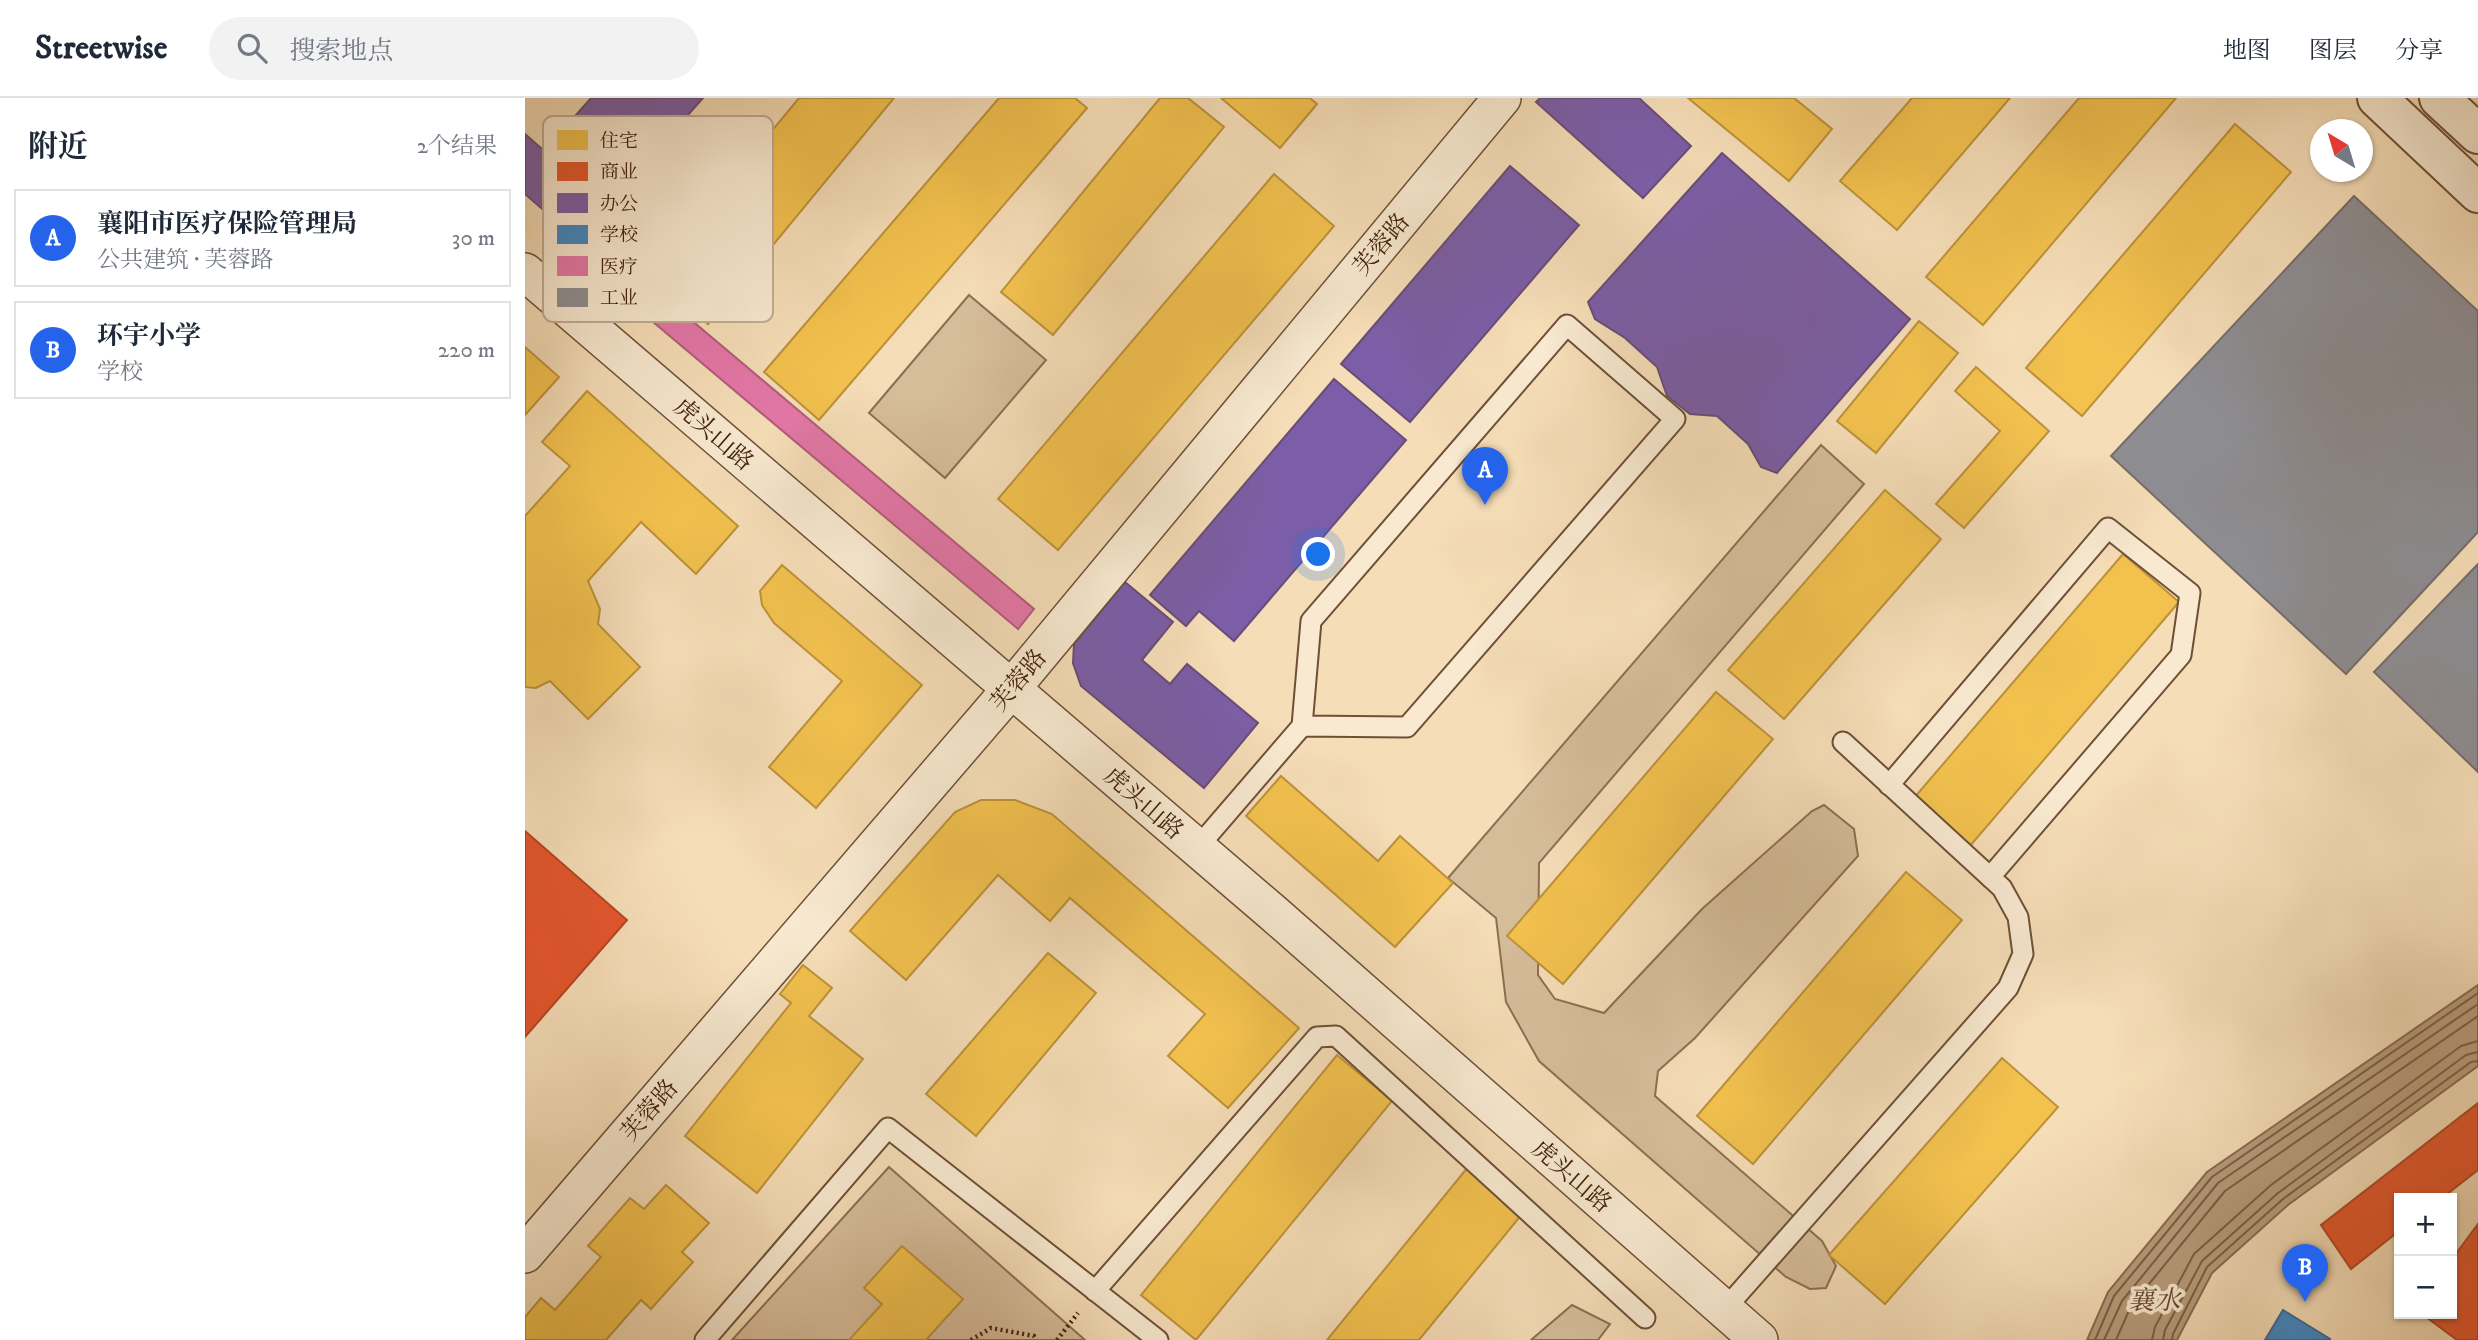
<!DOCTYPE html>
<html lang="zh">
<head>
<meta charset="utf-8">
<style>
	body { margin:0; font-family:"IM FELL DW Pica","Noto Serif SC",serif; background:#f2f2f3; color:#1f2937 }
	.controls { position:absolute; right:21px; bottom:21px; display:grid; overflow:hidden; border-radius:0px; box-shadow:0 2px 5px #0004 }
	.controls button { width:63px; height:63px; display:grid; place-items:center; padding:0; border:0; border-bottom:2px solid #e0e1e3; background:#fff; color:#1f2937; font:35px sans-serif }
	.compass { position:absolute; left:1785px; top:21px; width:63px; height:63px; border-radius:50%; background:#fff; box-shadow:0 2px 5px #0004; rotate:322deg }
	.you { position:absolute; left:794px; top:457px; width:24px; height:24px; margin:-18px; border:5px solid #fff; border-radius:50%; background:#1a73e8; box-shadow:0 0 0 10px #1a73e833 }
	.badge { display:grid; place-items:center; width:46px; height:46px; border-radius:50%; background:#2563eb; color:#fff; font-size:23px; font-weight:700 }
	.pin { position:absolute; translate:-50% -58px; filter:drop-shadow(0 2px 4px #0008) }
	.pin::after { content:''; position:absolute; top:37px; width:24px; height:21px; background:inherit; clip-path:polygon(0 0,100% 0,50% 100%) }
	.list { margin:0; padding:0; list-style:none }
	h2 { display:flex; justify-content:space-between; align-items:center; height:91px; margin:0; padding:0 28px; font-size:30px }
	h2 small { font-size:23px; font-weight:400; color:#747a83 }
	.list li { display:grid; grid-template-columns:46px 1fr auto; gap:21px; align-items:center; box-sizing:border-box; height:98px; margin:0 14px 14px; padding:0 14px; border:2px solid #e0e1e3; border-radius:0px }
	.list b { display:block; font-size:26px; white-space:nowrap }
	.list p { margin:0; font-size:23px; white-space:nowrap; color:#747a83 }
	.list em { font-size:23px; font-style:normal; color:#747a83 }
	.icon { flex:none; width:38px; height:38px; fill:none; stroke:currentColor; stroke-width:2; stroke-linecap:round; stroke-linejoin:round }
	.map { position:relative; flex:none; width:1953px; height:1242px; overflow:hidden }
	header { display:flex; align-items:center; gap:42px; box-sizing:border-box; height:98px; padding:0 35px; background:#fff; border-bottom:2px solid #e0e1e3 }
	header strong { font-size:33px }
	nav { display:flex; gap:38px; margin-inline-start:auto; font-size:24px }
	.search { width:490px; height:63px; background:#f2f2f3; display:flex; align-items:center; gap:18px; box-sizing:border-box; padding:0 24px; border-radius:38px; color:#747a83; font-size:26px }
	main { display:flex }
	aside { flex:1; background:#fff }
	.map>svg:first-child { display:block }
	.green { fill:#d6bd9a; stroke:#8c6f53; stroke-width:2 }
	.water { fill:#b89d7d; stroke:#886b50; stroke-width:2 }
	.homes { fill:#f2c14e; stroke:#bd913a; stroke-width:2 }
	.shops { fill:#e4572e; stroke:#b34724; stroke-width:2 }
	.offices { fill:#7b5ea7; stroke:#6a4c78; stroke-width:2 }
	.schools { fill:#3f88c5; stroke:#40698e; stroke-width:2 }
	.health { fill:#e377a8; stroke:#b25d79; stroke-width:2 }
	.industry { fill:#8d8d92; stroke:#766d6a; stroke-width:2 }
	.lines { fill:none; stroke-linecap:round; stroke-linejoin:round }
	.shore { stroke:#7c5f44; stroke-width:2 }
	.service-casing { stroke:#6e5037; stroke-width:23 }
	.minor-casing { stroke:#6e5037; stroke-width:40 }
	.tertiary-casing { stroke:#6e5037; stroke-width:42 }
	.path { stroke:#41210c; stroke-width:4.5; stroke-dasharray:2 3.5; stroke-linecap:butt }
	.service { stroke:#f8e9d0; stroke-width:19 }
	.minor { stroke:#f8e9d0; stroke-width:37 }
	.tertiary { stroke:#f8e9d0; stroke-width:38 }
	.labels { text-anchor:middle; stroke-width:7; stroke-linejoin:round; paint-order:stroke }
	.street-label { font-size:24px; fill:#41210c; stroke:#f8e9d0 }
	.water-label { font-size:26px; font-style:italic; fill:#65462e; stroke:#f8e9d0 }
	.key { fill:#f8e9d0; stroke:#c1ad95; stroke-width:2 }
	.key-label { font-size:19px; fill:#41210c }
</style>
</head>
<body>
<header>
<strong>Streetwise</strong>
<div class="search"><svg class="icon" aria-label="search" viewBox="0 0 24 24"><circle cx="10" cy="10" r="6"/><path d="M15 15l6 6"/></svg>搜索地点</div>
<nav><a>地图</a><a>图层</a><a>分享</a></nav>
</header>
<main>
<aside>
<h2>附近<small>2个结果</small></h2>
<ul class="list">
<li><span class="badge">A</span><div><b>襄阳市医疗保险管理局</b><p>公共建筑 · 芙蓉路</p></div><em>30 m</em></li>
<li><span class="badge">B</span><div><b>环宇小学</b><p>学校</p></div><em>220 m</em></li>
</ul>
</aside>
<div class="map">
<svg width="1953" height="1242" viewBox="0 0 1953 1242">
	<rect width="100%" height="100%" fill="#f5ddb7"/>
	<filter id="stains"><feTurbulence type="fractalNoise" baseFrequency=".00286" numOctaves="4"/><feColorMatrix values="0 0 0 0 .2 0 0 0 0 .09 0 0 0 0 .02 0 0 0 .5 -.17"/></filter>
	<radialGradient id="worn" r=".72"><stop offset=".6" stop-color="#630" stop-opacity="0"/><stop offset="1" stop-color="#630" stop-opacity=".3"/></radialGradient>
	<!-- green -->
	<g class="green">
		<path d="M 444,197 L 521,262 L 420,380 L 344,315 Z"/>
		<path d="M 1296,347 L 1339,386 L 1014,765 L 1013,877 L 1030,901 L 1079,915 L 1177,811 L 1287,713 L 1299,707 L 1329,731 L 1333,758 L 1170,940 L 1133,973 L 1130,998 L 1297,1143 L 1311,1168 L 1301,1190 L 1285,1191 L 1261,1179 L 1014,963 L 981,904 L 971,820 L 923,780 Z"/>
		<path d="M 364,1069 L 560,1242 L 207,1242 Z"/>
		<path d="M 1047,1207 L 1085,1226 L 1073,1242 L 1006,1242 Z"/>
	</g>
	<!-- water -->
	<path class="water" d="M 1953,887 L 1953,968 L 1763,1107 L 1687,1175 L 1652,1242 L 1562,1242 L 1583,1194 L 1682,1074 Z"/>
	<!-- homes -->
	<g class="homes">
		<path d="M 274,0 L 369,0 L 183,226 L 126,179 Z"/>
		<path d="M 474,0 L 550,0 L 562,10 L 294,322 L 239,274 Z"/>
		<path d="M 635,0 L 663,0 L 699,29 L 528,237 L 476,194 Z"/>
		<path d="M 696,0 L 785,0 L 792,6 L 755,50 Z"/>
		<path d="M 1163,0 L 1269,0 L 1307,31 L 1264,83 Z"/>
		<path d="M 1387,0 L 1485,0 L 1372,132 L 1315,83 Z"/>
		<path d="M 1554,0 L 1651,0 L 1458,227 L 1401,179 Z"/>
		<path d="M 1710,26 L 1766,74 L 1557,318 L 1501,270 Z"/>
		<path d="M 749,76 L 809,128 L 533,452 L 473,401 Z"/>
		<path d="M 1394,223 L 1433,255 L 1351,355 L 1312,323 Z"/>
		<path d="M 0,249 L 34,279 L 0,317 Z"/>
		<path d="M 1451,269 L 1524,333 L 1439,430 L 1411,406 L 1475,333 L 1430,293 Z"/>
		<path d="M 62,293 L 213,428 L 171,476 L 116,424 L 63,483 L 75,511 L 73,526 L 115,569 L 63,621 L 25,583 L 11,590 L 0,589 L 0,418 L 45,368 L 17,344 Z"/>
		<path d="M 1360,392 L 1416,441 L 1259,621 L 1203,572 Z"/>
		<path d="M 1598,456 L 1654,504 L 1445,748 L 1389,700 Z"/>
		<path d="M 257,467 L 397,587 L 291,710 L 244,669 L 317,583 L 249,525 L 237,507 L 235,493 Z"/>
		<path d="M 1191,594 L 1248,641 L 1038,886 L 982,838 Z"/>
		<path d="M 756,678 L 853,763 L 875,738 L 928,785 L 870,849 L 721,718 Z"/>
		<path d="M 456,702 L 490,702 L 527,716 L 774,930 L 703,1010 L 643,958 L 680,916 L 545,800 L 525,823 L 473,777 L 381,882 L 325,833 L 430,714 Z"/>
		<path d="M 1381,774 L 1437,822 L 1228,1066 L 1172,1018 Z"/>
		<path d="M 523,855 L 571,895 L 451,1038 L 401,996 Z"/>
		<path d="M 278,867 L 307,890 L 284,918 L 338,961 L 232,1095 L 160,1038 L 266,905 L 255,896 Z"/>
		<path d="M 812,957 L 867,1003 L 671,1242 L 616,1197 Z"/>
		<path d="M 1477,960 L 1533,1009 L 1360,1206 L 1304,1157 Z"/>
		<path d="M 943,1069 L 998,1115 L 894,1242 L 802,1242 Z"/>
		<path d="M 141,1087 L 184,1125 L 157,1154 L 168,1164 L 126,1211 L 116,1202 L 81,1242 L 0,1242 L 0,1219 L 16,1200 L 30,1212 L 76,1159 L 63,1148 L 105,1100 L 119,1111 Z"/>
		<path d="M 377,1148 L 438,1201 L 401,1242 L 324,1242 L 357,1206 L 339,1190 Z"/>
	</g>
	<!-- shops -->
	<g class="shops">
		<path d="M 0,733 L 102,822 L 0,939 Z"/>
		<path d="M 1953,1005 L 1953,1072 L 1917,1100 L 1874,1100 L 1874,1133 L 1826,1171 L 1796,1127 Z"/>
		<path d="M 1953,1126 L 1953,1242 L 1932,1242 L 1897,1216 L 1927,1216 L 1927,1161 Z"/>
	</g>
	<!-- offices -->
	<g class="offices">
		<path d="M 66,0 L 178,0 L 84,106 L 21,51 Z"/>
		<path d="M 1015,0 L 1114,0 L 1166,48 L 1118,100 L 1011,4 Z"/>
		<path d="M 0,36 L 99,123 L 70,157 L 0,96 Z"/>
		<path d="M 1197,55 L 1385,221 L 1252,375 L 1236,369 L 1223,346 L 1192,318 L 1165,316 L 1142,298 L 1132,269 L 1100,240 L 1070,221 L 1063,204 Z"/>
		<path d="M 985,68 L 1054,127 L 885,324 L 816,266 Z"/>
		<path d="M 809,281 L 881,342 L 709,543 L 674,513 L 661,528 L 625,497 Z"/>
		<path d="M 600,484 L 648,524 L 617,562 L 645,586 L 662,566 L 733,625 L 679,690 L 556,588 L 548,565 L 549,546 Z"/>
	</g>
	<!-- schools -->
	<path class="schools" d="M 1758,1212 L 1805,1241 L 1804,1242 L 1740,1242 Z"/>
	<!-- health -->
	<path class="health" d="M 88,156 L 509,511 L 493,531 L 71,176 Z"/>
	<!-- industry -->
	<g class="industry">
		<path d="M 1829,98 L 1953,213 L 1953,434 L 1821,576 L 1586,358 Z"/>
		<path d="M 1953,466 L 1953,674 L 1849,574 Z"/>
	</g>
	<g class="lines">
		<!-- shore -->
		<g class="shore">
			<path d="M 1570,1242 L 1589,1198 L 1687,1079 L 1953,895"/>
			<path d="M 1579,1242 L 1597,1203 L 1693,1085 L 1953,906"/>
			<path d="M 1591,1242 L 1606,1208 L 1700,1093 L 1953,918"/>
			<path d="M 1627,1242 L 1630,1229 L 1669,1156 L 1746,1087 L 1936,948 L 1953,943"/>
			<path d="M 1638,1242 L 1640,1232 L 1677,1163 L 1753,1095 L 1941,957 L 1953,954"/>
			<path d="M 1647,1242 L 1648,1236 L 1682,1169 L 1758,1101 L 1946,964 L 1953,963"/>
		</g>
		<!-- service casing -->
		<g class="service-casing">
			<g id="service">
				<path d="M 1364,687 L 1583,430 L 1665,495 L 1656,557 L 1465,779"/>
				<path d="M 672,750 L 777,628 L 882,629 L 1150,321 L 1042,227 L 786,523 L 777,628"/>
				<path d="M 570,1193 L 792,939 L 811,938 L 1120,1220"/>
				<path d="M 1199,1212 L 1483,890 L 1498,856 L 1493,819 L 1477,790 L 1318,644"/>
				<path d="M 180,1242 L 363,1030 L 633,1242"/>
			</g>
		</g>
		<!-- minor casing -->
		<g class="minor-casing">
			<g id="minor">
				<path d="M 0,174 L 747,814 L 1234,1242"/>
				<path d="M 0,1156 L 486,591 L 977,0"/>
			</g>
		</g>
		<!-- tertiary casing -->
		<g class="tertiary-casing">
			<g id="tertiary">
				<path d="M 1852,0 L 1953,95"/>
				<path d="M 1914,0 L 1953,36"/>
			</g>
		</g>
		<!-- path -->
		<g class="path">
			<path d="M 446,1242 L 466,1230 L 509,1238 L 510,1242"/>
			<path d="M 532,1242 L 553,1215"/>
		</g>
		<!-- service -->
		<use href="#service" class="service"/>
		<!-- minor -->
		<use href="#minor" class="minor"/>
		<!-- tertiary -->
		<use href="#tertiary" class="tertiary"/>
	</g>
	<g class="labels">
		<!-- street labels -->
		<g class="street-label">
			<text transform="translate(856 146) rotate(-50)" y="8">芙蓉路</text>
			<text transform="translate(189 336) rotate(41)" y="8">虎头山路</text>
			<text transform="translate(493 582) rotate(-50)" y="8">芙蓉路</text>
			<text transform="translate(619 705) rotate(41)" y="8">虎头山路</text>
			<text transform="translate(124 1012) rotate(-49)" y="8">芙蓉路</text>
			<text transform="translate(1047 1078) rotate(41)" y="8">虎头山路</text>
		</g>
		<!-- water labels -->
		<g class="water-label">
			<text x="1629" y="1211">襄水</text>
		</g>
	</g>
	<!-- legend -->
	<rect x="18" y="18" width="230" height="206" rx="10" class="key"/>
	<rect x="32" y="32" width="31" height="20" fill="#f2c14e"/>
	<rect x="32" y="64" width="31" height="19" fill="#e4572e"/>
	<rect x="32" y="95" width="31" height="20" fill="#7b5ea7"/>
	<rect x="32" y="127" width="31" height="19" fill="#3f88c5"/>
	<rect x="32" y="158" width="31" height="20" fill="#e377a8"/>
	<rect x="32" y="190" width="31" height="19" fill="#8d8d92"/>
	<g class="key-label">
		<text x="75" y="49">住宅</text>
		<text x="75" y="80">商业</text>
		<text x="75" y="112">办公</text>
		<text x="75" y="143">学校</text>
		<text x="75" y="175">医疗</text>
		<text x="75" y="206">工业</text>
	</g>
	<rect width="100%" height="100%" filter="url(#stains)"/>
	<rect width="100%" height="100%" fill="url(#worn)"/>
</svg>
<div class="controls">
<button>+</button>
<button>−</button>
</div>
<svg class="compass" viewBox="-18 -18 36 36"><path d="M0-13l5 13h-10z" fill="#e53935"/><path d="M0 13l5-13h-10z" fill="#747a83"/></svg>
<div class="you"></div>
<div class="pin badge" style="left:960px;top:407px">A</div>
<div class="pin badge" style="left:1780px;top:1204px">B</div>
</div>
</main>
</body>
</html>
